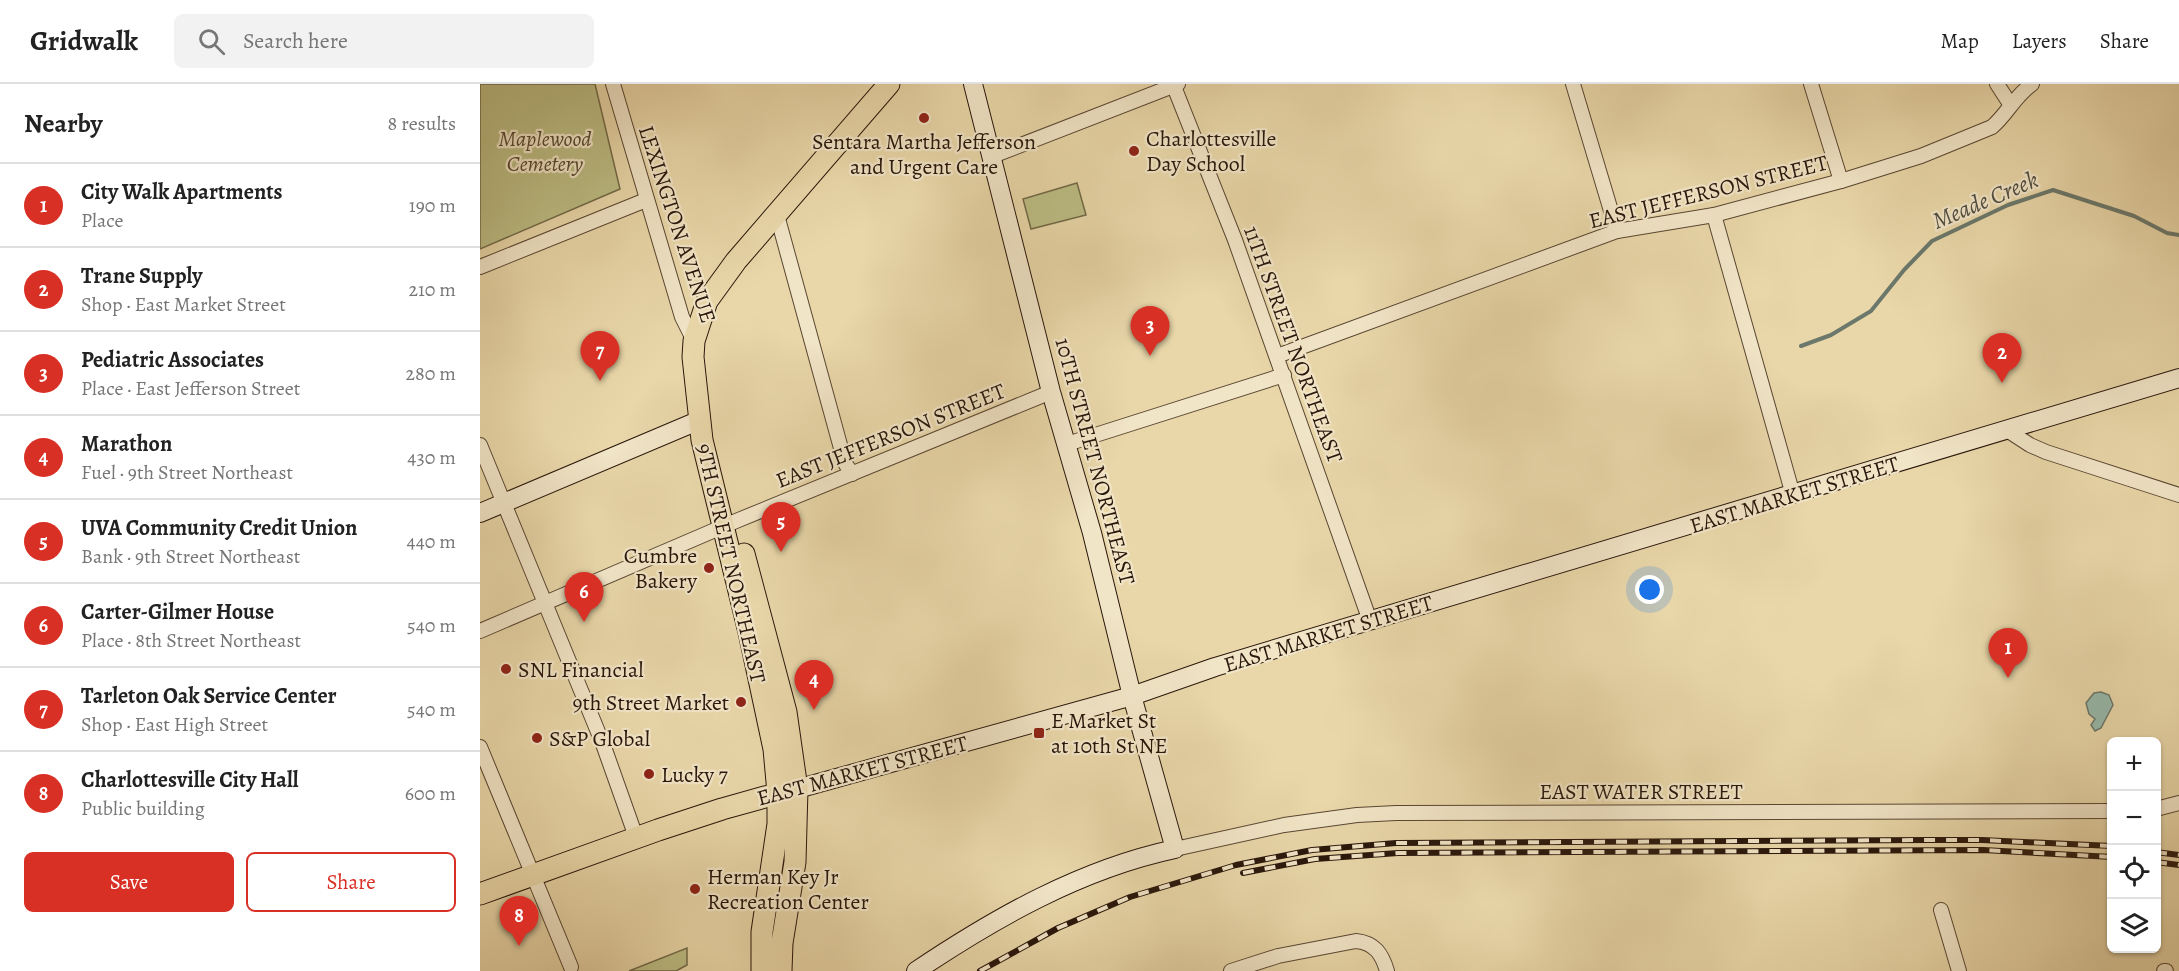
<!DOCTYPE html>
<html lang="en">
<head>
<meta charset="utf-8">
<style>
	body { margin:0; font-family:Alegreya,serif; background:#f2f2f2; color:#222 }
	.controls { position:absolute; right:18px; bottom:18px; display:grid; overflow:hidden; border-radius:9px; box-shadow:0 2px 4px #0004 }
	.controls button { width:54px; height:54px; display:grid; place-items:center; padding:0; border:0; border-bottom:2px solid #e0e0e0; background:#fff; color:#222; font:30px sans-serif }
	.you { position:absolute; left:1170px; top:506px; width:21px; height:21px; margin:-15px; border:4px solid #fff; border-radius:50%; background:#1a73e8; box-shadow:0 0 0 9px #1a73e833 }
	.badge { display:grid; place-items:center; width:39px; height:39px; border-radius:50%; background:#d93025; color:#fff; font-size:20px; font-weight:700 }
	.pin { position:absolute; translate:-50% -50px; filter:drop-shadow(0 2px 3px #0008) }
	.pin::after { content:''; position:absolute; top:32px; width:21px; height:18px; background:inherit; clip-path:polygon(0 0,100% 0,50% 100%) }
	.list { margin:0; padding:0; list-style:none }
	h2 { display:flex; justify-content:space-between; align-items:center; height:78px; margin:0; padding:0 24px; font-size:26px }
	h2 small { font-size:20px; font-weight:400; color:#767676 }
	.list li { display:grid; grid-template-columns:39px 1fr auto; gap:18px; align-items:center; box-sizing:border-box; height:84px; padding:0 24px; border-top:2px solid #e0e0e0 }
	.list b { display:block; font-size:22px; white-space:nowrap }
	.list p { margin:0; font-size:20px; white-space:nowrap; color:#767676 }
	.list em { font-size:20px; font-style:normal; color:#767676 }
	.actions { display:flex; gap:12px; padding:18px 24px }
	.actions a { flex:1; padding:14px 0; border:2px solid #d93025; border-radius:9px; text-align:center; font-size:21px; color:#d93025 }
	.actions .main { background:#d93025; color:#fff }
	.icon { flex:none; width:33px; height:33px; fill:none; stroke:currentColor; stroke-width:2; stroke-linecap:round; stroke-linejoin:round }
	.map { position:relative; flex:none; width:1699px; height:887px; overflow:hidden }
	header { display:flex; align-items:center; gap:36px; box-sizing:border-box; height:84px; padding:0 30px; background:#fff; border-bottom:2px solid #e0e0e0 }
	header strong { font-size:28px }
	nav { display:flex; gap:33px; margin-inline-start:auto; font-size:21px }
	.search { width:420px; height:54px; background:#f2f2f2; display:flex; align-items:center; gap:15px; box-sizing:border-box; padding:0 21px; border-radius:9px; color:#767676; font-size:22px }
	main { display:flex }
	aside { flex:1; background:#fff }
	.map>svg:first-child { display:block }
	.green { fill:#bcbd84; stroke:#726a48; stroke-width:1.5 }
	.water { fill:#97b9ab; stroke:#6b786b; stroke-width:1.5 }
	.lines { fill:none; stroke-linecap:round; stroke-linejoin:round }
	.stream { stroke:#6b786b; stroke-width:4 }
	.street-casing { stroke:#594632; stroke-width:16 }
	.secondary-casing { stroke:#29160b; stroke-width:20 }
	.primary-casing { stroke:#29160b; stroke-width:23 }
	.street { stroke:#f1e5c7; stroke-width:14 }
	.secondary { stroke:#f1e5c7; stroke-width:18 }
	.primary { stroke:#e9d7a9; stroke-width:21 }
	.rail-casing { stroke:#29160b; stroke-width:6 }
	.rail { stroke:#f1e5c7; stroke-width:4; stroke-dasharray:11; stroke-linecap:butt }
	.poi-dot { fill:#8f2418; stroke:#f1e5c7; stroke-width:2 }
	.labels { text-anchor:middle; stroke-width:4.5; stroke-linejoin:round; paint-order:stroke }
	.park-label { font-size:22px; font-style:italic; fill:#55482f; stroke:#f1e5c7 }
	.poi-label { font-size:22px; fill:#29160b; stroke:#f1e5c7; text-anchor:start }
	.street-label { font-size:22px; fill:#29160b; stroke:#f1e5c7 }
	.water-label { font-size:24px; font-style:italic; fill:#504f43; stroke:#f1e5c7 }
</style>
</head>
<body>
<header>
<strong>Gridwalk</strong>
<div class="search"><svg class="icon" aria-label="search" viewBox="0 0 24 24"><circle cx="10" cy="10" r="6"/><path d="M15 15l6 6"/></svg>Search here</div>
<nav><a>Map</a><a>Layers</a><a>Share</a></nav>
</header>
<main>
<aside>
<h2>Nearby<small>8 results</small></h2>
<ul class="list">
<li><span class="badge">1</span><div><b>City Walk Apartments</b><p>Place</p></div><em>190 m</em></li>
<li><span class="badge">2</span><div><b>Trane Supply</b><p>Shop · East Market Street</p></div><em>210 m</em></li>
<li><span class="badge">3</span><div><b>Pediatric Associates</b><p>Place · East Jefferson Street</p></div><em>280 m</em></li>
<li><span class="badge">4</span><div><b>Marathon</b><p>Fuel · 9th Street Northeast</p></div><em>430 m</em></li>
<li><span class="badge">5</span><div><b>UVA Community Credit Union</b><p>Bank · 9th Street Northeast</p></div><em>440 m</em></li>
<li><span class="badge">6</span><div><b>Carter-Gilmer House</b><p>Place · 8th Street Northeast</p></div><em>540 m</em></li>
<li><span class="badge">7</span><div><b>Tarleton Oak Service Center</b><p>Shop · East High Street</p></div><em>540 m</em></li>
<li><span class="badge">8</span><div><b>Charlottesville City Hall</b><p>Public building</p></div><em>600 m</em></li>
</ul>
<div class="actions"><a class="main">Save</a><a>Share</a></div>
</aside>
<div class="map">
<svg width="1699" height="887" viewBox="0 0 1699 887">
	<rect width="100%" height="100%" fill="#e9d7a9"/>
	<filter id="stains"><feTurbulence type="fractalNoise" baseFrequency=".00333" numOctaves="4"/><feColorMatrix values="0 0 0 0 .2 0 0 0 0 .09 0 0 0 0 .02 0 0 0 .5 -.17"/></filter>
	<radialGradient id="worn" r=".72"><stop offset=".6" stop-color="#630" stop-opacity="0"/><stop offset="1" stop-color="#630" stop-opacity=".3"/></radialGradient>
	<!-- green -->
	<g class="green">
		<path d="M 0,0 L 115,0 L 140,105 L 0,165 Z"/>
		<path d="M 597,99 L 606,131 L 551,145 L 543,115 Z"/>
		<path d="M 207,864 L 207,881 L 196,887 L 149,887 Z"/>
	</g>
	<!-- water -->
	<path class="water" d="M 1621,608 L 1629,611 L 1633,621 L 1621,644 L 1615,647 L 1611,641 L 1615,635 L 1609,630 L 1606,619 L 1614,609 Z"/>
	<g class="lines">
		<!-- stream -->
		<path class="stream" d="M 1321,262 L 1351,251 L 1391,227 L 1424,186 L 1452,157 L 1528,121 L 1573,106 L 1654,132 L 1687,149 L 1699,151"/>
		<!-- street casing -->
		<g class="street-casing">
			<g id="street">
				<path d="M 133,0 L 202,233 L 214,257"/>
				<path d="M 693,0 L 755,156 L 890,537"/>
				<path d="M 1093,0 L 1137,147"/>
				<path d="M 1331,0 L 1361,97"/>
				<path d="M 1517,0 L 1530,20"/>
				<path d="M 510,73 L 698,0"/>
				<path d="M 297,131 L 365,379 L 372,390"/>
				<path d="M 1234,131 L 1313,411"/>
				<path d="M 0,183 L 166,116"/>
				<path d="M 797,272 L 1137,147 L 1234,131 L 1361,97 L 1441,72 L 1512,43 C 1528,29 1534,13 1552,0"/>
				<path d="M 1527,346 L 1550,361 L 1566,368 L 1699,411"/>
				<path d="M 587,360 L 804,291"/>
				<path d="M 0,361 L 123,660 L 156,753"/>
				<path d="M 0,547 L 256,437 L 571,308"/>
				<path d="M 0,663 L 91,883"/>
				<path d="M 1676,725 L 1699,719"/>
				<path d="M 695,765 L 804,741 L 877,731 L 916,729 L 1632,727"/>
				<path d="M 1461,826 L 1479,887"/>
				<path d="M 751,887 L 798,872 L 876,857 C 895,859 902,870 907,887"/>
				<path d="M 1684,887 L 1686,887"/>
			</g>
		</g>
		<!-- secondary casing -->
		<g class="secondary-casing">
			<g id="secondary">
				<path d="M 0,429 L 220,336"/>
				<path d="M 317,705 L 652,612 L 735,583 L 1699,294"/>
				<path d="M 436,887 C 515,834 601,785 695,765 L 652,612 L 612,449 L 571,308 L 493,0"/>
			</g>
		</g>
		<!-- primary casing -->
		<g class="primary-casing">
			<g id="primary">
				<path d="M 264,470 L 306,628 L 317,705 L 315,778 L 302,859 L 301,887"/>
				<path d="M 0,810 L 178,746 L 242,725 L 310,706"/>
				<path d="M 282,887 L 282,848 L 298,740 L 298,709 L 294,665 L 269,548 L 222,356 L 213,273 L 214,257 L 227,217 L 256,177 L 409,0"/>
			</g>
		</g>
		<!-- street -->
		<use href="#street" class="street"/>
		<!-- secondary -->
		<use href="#secondary" class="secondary"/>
		<!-- primary -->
		<use href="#primary" class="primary"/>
		<!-- rail casing -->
		<g class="rail-casing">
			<g id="rail">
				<path d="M 1676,768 L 1699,771"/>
				<path d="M 1676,778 L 1699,781"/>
				<path d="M 763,789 L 835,775 L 918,769 L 1503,766 L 1632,773"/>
				<path d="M 500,887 L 578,844 L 650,813 L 756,781 L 832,766 L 916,759 L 1452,756 L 1502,756 L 1632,762"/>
			</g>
		</g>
		<!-- rail -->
		<use href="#rail" class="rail"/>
	</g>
	<!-- markers -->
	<g class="poi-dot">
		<circle cx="444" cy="34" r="6"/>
		<circle cx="654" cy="67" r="6"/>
		<circle cx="229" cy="484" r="6"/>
		<circle cx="26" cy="585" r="6"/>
		<circle cx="261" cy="618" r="6"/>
		<rect x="553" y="643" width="12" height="12" rx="3"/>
		<circle cx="57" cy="654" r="6"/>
		<circle cx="169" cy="690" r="6"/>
		<circle cx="215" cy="805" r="6"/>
	</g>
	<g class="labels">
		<!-- park labels -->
		<g class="park-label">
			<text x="65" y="62">Maplewood<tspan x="65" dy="25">Cemetery</tspan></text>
		</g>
		<!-- poi labels -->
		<g class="poi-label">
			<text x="666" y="62">Charlottesville<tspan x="666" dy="25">Day School</tspan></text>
			<text x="444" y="65" text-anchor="middle">Sentara Martha Jefferson<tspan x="444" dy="25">and Urgent Care</tspan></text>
			<text x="217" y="479" text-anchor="end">Cumbre<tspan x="217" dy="25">Bakery</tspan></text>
			<text x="38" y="593">SNL Financial</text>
			<text x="249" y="626" text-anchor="end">9th Street Market</text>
			<text x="571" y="644">E Market St<tspan x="571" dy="25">at 10th St NE</tspan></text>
			<text x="69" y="662">S&amp;P Global</text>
			<text x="181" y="698">Lucky 7</text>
			<text x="227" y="800">Herman Key Jr<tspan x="227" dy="25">Recreation Center</tspan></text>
		</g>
		<!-- street labels -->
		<g class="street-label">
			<text transform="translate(1228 107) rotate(-14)" y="8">EAST JEFFERSON STREET</text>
			<text transform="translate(198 140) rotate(72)" y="8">LEXINGTON AVENUE</text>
			<text transform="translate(814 260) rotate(70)" y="8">11TH STREET NORTHEAST</text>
			<text transform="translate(410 351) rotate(-22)" y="8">EAST JEFFERSON STREET</text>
			<text transform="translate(616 377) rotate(75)" y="8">10TH STREET NORTHEAST</text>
			<text transform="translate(1314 410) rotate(-17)" y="8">EAST MARKET STREET</text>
			<text transform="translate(252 479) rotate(77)" y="8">9TH STREET NORTHEAST</text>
			<text transform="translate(848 549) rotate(-17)" y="8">EAST MARKET STREET</text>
			<text transform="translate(382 686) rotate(-15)" y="8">EAST MARKET STREET</text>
			<text x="1161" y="715">EAST WATER STREET</text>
		</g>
		<!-- water labels -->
		<g class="water-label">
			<text transform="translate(1505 116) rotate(-23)" y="8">Meade Creek</text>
		</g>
	</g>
	<rect width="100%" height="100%" filter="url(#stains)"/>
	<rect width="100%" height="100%" fill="url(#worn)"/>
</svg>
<div class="controls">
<button>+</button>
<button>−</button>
<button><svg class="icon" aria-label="locate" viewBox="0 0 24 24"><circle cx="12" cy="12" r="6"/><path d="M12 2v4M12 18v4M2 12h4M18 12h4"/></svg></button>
<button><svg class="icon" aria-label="layers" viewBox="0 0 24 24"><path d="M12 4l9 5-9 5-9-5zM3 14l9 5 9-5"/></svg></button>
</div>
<div class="you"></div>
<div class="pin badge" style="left:1528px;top:594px">1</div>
<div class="pin badge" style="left:1522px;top:299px">2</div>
<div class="pin badge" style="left:670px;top:272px">3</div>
<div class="pin badge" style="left:334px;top:626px">4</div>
<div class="pin badge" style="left:301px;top:468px">5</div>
<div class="pin badge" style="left:104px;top:538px">6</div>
<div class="pin badge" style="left:120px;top:297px">7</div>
<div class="pin badge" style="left:39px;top:862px">8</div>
</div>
</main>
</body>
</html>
